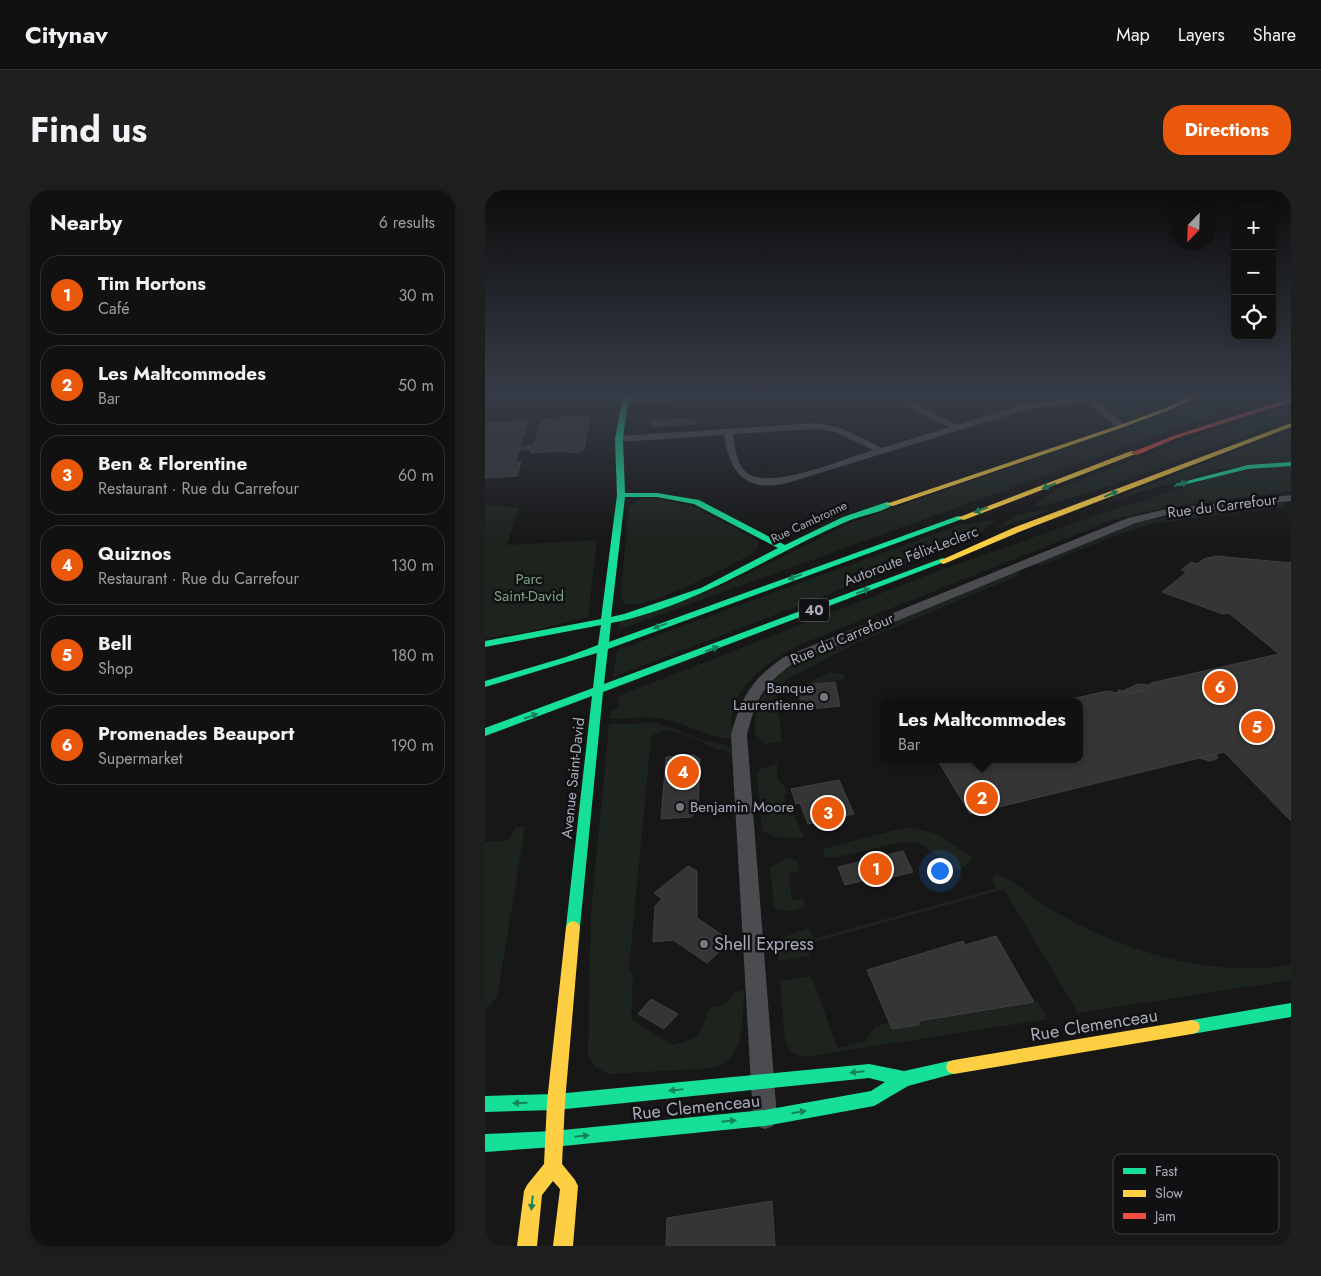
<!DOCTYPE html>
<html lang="en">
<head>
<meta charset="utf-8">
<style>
	body { margin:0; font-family:Jost,sans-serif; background:#1e1f1f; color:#f1f3f6 }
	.controls { position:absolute; right:15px; top:15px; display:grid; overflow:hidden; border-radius:10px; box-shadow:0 2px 12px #0003 }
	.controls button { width:45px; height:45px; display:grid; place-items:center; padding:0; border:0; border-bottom:1px solid #303131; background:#111; color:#f1f3f6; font:25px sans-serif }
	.compass { position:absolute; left:686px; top:15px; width:45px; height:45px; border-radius:50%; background:#111; box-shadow:0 2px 12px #0003; rotate:203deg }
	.you { position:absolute; left:454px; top:680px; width:18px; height:18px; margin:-12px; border:4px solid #fff; border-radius:50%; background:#1a73e8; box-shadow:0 0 0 8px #1a73e833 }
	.badge { display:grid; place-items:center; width:32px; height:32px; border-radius:50%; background:#ea580c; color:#fff; font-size:16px; font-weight:700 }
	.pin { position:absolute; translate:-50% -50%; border:2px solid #fff; box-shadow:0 1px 5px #0006 }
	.popup { position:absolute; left:396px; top:508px; width:202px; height:65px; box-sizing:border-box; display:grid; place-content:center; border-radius:10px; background:#111; filter:drop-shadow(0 1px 4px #0005); font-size:16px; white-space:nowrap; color:#9c9d9f }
	.popup b { font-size:19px; color:#f1f3f6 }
	.popup::after { content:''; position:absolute; left:50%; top:100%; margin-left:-10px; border:10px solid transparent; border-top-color:#111 }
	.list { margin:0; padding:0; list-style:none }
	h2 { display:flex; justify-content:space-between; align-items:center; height:65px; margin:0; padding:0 20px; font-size:21px }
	h2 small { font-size:16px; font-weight:400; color:#9c9d9f }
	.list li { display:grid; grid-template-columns:32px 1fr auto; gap:15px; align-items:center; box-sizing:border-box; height:80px; margin:0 10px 10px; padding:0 10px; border:1px solid #303131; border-radius:20px }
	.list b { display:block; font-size:19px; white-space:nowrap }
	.list p { margin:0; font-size:16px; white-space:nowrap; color:#9c9d9f }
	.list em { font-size:16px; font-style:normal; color:#9c9d9f }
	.icon { flex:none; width:28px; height:28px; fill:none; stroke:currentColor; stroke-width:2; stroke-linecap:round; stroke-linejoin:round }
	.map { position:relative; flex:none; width:806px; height:1056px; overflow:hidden; border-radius:20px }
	header { display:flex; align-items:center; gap:30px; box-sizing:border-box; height:70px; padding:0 25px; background:#111; border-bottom:1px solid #303131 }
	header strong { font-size:24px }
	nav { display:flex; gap:28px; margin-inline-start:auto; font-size:18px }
	.intro { display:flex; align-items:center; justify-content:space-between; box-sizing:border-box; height:120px; padding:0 30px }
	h1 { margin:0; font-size:35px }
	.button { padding:12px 22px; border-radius:20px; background:#ea580c; color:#fff; font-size:18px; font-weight:700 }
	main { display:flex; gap:30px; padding:0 30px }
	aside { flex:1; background:#111; border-radius:20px; box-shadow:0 2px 12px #0003 }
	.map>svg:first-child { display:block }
	.green { fill:#1d241e }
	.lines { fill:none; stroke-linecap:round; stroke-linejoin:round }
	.stream { stroke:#2a3239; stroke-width:3 }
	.building { fill:#353536; stroke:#3f4043 }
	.street { fill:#4b4c50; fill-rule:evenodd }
	.fast { fill:#16e098; fill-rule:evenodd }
	.slow { fill:#ffcf43; fill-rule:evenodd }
	.jam { fill:#f24e42; fill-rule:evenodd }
	.oneway { fill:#14835c }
	.poi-dot { fill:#757880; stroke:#111113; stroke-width:2 }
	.labels { text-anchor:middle; stroke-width:5; stroke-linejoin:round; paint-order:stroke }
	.far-street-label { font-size:12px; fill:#a8adb8; stroke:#111113 }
	.shield { fill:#111113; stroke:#7b7e86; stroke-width:1 }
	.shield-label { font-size:14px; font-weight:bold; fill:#a8adb8 }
	.street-label { font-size:15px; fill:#a8adb8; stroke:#111113 }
	.park-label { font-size:15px; fill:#7fa381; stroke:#111113 }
	.poi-label { font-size:15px; fill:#a8adb8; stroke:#111113; text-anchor:end }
	.near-poi-label { font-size:18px; fill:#a8adb8; stroke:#111113; text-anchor:start }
	.near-street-label { font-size:18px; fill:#a8adb8; stroke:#111113 }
	.key { fill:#111113; stroke:#3e4045; stroke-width:1 }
	.key-label { font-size:14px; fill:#a8adb8 }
</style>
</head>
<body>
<header>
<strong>Citynav</strong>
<nav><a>Map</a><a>Layers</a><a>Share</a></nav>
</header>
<div class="intro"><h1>Find us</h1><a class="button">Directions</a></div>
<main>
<aside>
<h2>Nearby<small>6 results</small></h2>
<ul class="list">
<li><span class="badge">1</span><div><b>Tim Hortons</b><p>Café</p></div><em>30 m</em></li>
<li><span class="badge">2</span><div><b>Les Maltcommodes</b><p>Bar</p></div><em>50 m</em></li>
<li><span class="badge">3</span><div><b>Ben &amp; Florentine</b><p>Restaurant · Rue du Carrefour</p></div><em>60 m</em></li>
<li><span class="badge">4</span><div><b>Quiznos</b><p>Restaurant · Rue du Carrefour</p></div><em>130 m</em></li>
<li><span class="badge">5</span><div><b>Bell</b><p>Shop</p></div><em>180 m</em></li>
<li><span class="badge">6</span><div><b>Promenades Beauport</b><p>Supermarket</p></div><em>190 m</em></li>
</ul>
</aside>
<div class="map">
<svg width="806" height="1056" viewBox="0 0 806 1056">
	<rect width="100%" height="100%" fill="#171717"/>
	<!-- green -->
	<g class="green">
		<path d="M 604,204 L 702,204 L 645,228 L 635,227 Z"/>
		<path d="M 725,204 L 803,204 L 731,224 L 133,440 L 135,431 L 222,402 L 254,388 L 366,333 L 690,220 Z"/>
		<path d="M 806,217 L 806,231 C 721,257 640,296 553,317 L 547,316 L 576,297 L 743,235 Z"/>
		<path d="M 806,240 L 806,271 L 735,279 L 609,316 Z"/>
		<path d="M 806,275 L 806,301 L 690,316 L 630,329 L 319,453 C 289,468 251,491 246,529 C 246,535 247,542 248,548 C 223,549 204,534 180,529 C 163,525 143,529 125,529 L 126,520 L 132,519 L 134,508 L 126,509 L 458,379 L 612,325 L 741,284 Z"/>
		<path d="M 171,308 L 210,317 L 273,351 L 272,359 L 267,364 C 243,376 162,421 139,414 L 136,400 L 144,316 L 152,310 Z"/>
		<path d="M 794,312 L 803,316 L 671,333 L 637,343 L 556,376 L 547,374 L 648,334 L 667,329 Z"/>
		<path d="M 0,315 L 34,318 L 22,355 L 112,350 L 103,427 L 38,443 L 0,448 Z"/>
		<path d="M 560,319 L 564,321 L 511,339 L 530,326 Z"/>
		<path d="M 510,330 L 491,346 L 472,355 L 128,487 L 132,460 L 474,335 Z"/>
		<path d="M 533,381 L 536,382 L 535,385 L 372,453 L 302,489 L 291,503 L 297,552 L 280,554 L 270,544 C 267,500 293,483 328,462 Z"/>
		<path d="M 345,482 L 358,485 L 360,489 L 319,495 Z"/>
		<path d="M 170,533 L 193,540 L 215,550 L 242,555 L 248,562 L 247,565 L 240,559 L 233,560 C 215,552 183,530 166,547 L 144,778 L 148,787 L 146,829 L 187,855 C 195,853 207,850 213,845 C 215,844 222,823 226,817 C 238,816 244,814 249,803 L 259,800 L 257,840 L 253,855 L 246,867 L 239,874 L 229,878 L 123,884 L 110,877 L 103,863 L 106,724 L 124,534 Z"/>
		<path d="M 292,574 L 292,589 L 299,596 L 302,604 L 298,604 L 305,626 L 309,625 L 319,647 C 303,648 290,650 277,640 L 272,584 L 275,579 Z"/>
		<path d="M 31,637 L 40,637 L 12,807 L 0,820 L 0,652 L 24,650 Z"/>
		<path d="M 429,638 L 452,644 L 486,666 L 487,670 L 476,679 L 472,679 L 443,659 L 441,656 L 433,653 L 412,653 L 348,668 L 339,667 L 338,663 L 339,659 L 345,657 L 414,639 Z"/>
		<path d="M 304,667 L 313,671 L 315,681 L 304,683 L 307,710 L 319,709 L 320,715 C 310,723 300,722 289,718 L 285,678 Z"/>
		<path d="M 509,685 C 525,685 547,708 560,716 C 634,760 719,788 806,775 L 806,790 L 593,823 L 519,699 L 323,754 L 325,766 L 293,771 C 290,745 303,746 324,738 L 329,749 L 512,698 L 507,690 Z"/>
		<path d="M 326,786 L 353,858 L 380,851 L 391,836 L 405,833 L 408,839 L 434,835 L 434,831 L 549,812 L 553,812 L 563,829 L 319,867 L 305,861 L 300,850 L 295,791 Z"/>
	</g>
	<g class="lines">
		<!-- stream -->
		<path class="stream" d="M 650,218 L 640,214 L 638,209 L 651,204"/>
	</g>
	<!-- building -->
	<g class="building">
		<path d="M 105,226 L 99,259 L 92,263 L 77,261 L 45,263 L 46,259 L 34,260 L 30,272 L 36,271 L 32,286 L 0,288 L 0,233 L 43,231 L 35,257 L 49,255 L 56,229 Z"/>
		<path d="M 210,228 L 210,234 L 166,237 L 166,230 Z"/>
		<path d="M 731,366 L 806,373 L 806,631 L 739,562 L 485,624 L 452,569 L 594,569 L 594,512 L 573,512 L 622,501 L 632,503 L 634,500 L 646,503 L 662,499 L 666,493 L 794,464 L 744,423 L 738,424 L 677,402 L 702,382 L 696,380 L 706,372 L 712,374 L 719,369 Z"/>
		<path d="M 350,492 L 355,516 L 316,520 L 314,498 L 319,495 Z"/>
		<path d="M 653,494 L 664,495 L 662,499 L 646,503 L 638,501 Z"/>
		<path d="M 731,564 L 733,568 L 725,571 L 715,568 Z"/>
		<path d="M 208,565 L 215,569 L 213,621 L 206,627 L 176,629 L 181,567 Z"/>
		<path d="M 354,590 L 369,624 L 323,634 L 315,613 L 311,614 L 306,599 Z"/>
		<path d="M 418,661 L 428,682 L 396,690 L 389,688 L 360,695 L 353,677 Z"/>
		<path d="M 203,676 L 212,681 L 212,728 L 246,751 L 222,773 L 188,750 L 168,752 L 170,716 L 177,709 L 169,703 Z"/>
		<path d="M 511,746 L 549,812 L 434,831 L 434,835 L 407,839 L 382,780 L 478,751 L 480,755 Z"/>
		<path d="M 166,809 L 193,824 L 179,839 L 153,824 Z"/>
		<path d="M 287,1011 L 290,1056 L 181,1056 L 182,1028 Z"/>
	</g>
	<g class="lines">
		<!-- street -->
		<g class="street">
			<path d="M 207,204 L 246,204 L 242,207 L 140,214 L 136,211 L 140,208 Z"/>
			<path d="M 413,204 L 421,204 L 426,212 L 472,235 L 543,213 L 597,207 L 594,204 L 603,204 L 642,236 L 634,238 L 602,212 L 544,219 L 302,293 C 260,303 245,283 239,245 L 134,252 L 129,249 L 134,246 L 332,233 L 356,238 L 397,258 L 464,237 L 420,216 ZM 332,239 L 350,242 L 388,260 C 361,268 281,303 260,281 C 251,272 250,256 248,244 Z"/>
			<path d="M 806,305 L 806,311 L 682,325 L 651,333 L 309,473 C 278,495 271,508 262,545 L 292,928 L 288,936 L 280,939 L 272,936 L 268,928 L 246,545 C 257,506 266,490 299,467 L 643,328 L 682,319 Z"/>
		</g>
		<!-- fast -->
		<g class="fast">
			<path d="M 138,204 L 144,204 L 138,249 L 140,303 L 172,303 L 214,310 L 300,355 L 358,327 L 402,312 L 409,314 C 397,323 377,325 363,331 C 284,365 212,416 126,433 L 124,452 L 473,326 L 480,328 L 123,459 L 119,494 L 455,369 L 458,368 L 462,371 L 118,502 L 95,737 L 93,741 L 88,743 L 83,741 L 81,737 L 107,506 L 0,546 L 0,538 L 108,498 L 112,463 L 0,497 L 0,491 L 81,467 L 113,455 L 116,435 L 0,457 L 0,451 L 116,429 L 132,305 L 130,249 ZM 140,307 L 172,307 L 209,314 L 293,358 L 216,398 L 139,424 L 126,427 Z"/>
			<path d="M 806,272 L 806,276 L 763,279 L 694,296 L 690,294 L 763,275 Z"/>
			<path d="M 806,813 L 806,827 L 707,844 L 701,842 L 699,837 L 701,832 L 707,830 Z"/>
			<path d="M 469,870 L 475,872 L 477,877 L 475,882 L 423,896 L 389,916 L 280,936 L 68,957 L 0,962 L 0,944 L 68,941 L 280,920 L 386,901 L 400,892 L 384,888 L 71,920 L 0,922 L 0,906 L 71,904 L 384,874 L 419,881 Z"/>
		</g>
		<!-- slow -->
		<g class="slow">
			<path d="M 709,204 L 717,204 L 687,219 L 639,237 L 408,316 L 401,314 L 635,235 L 683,217 Z"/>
			<path d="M 806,233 L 806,237 L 534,342 L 461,373 L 458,374 L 454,371 L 528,338 Z"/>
			<path d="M 646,261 L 653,263 L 479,330 L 472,328 Z"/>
			<path d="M 88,731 L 93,733 L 95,737 L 80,912 L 77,974 L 90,990 L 93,996 L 88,1056 L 68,1056 L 75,999 L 68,991 L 57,1005 L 52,1056 L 32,1056 L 39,1001 L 42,995 L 59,974 L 62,912 L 81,737 L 83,733 Z"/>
			<path d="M 707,830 L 713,832 L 715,837 L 713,842 L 707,844 L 469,884 L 463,882 L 461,877 L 463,872 L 469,870 Z"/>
		</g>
		<!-- jam -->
		<path class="jam" d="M 806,208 L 806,212 L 692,248 L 652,265 L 645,263 L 688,246 Z"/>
	</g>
	<!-- one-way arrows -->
	<defs><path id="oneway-solid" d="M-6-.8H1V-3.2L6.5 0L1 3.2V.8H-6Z" transform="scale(1.25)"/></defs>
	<g class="oneway">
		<use href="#oneway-solid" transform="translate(696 294) rotate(-18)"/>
		<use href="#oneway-solid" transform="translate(564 296) rotate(159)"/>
		<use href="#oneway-solid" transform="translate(626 304) rotate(-22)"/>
		<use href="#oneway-solid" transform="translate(496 320) rotate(160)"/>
		<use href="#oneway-solid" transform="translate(310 387) rotate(160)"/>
		<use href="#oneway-solid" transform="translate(378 401) rotate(-21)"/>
		<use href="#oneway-solid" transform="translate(175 436) rotate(160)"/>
		<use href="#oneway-solid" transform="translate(227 459) rotate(-21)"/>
		<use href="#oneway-solid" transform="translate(46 526) rotate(-20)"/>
		<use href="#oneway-solid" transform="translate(372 882) rotate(174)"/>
		<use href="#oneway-solid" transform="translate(191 900) rotate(174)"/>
		<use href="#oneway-solid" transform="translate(35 913) rotate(178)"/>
		<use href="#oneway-solid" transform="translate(314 922) rotate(-9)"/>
		<use href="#oneway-solid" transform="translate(244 931) rotate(-6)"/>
		<use href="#oneway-solid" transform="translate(97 946) rotate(-6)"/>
		<use href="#oneway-solid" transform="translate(47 1013) rotate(96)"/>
	</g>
	<!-- sky -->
	<linearGradient id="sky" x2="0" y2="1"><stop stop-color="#0d0d0d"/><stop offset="0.58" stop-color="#363c47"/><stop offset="1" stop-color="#363c47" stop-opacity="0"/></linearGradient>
	<rect width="806" height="352" fill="url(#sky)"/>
	<!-- markers -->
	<g class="poi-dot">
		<circle cx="339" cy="507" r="5"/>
		<circle cx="195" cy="617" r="5"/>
		<circle cx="219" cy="754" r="5"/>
	</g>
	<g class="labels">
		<!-- far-street labels -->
		<g class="far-street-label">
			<text transform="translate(324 332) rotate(-25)" y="4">Rue Cambronne</text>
		</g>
		<!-- shield labels -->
		<rect class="shield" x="314" y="408.5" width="30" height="23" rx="4"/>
		<g class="shield-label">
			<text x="329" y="425">40</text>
		</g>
		<!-- street labels -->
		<g class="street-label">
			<text transform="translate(737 316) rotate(-7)" y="5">Rue du Carrefour</text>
			<text transform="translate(426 366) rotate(-21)" y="5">Autoroute Félix-Leclerc</text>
			<text transform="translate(357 449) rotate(-23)" y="5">Rue du Carrefour</text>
			<text transform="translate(88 588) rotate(-84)" y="5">Avenue Saint-David</text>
		</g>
		<!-- park labels -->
		<g class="park-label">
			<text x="44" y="394">Parc<tspan x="44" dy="17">Saint-David</tspan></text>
		</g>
		<!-- poi labels -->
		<g class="poi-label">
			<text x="329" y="503">Banque<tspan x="329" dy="17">Laurentienne</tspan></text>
			<text x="205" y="622" text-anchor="start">Benjamin Moore</text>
		</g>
		<!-- near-poi labels -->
		<g class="near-poi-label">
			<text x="229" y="760">Shell Express</text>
		</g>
		<!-- near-street labels -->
		<g class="near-street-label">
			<text transform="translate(609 835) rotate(-9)" y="6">Rue Clemenceau</text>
			<text transform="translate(211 917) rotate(-6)" y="6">Rue Clemenceau</text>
		</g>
	</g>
	<!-- legend -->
	<rect x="628" y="964" width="166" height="80" rx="8" class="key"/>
	<rect x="638" y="978" width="23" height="6" fill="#16e098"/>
	<rect x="638" y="1000" width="23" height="7" fill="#ffcf43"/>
	<rect x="638" y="1023" width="23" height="6" fill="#f24e42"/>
	<g class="key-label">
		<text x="670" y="986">Fast</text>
		<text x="670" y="1008">Slow</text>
		<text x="670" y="1031">Jam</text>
	</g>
</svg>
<div class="controls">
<button>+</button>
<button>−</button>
<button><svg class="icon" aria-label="locate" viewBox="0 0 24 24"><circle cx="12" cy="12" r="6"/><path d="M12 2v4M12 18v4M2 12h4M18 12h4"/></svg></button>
</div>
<svg class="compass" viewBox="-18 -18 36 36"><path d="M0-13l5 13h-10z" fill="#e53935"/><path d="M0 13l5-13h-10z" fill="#9c9d9f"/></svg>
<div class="you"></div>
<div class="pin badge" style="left:391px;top:679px">1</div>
<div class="pin badge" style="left:497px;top:608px">2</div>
<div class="popup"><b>Les Maltcommodes</b>Bar</div>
<div class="pin badge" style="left:343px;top:623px">3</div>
<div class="pin badge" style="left:198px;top:582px">4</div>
<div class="pin badge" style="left:772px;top:537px">5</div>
<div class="pin badge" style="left:735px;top:497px">6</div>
</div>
</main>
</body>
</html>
